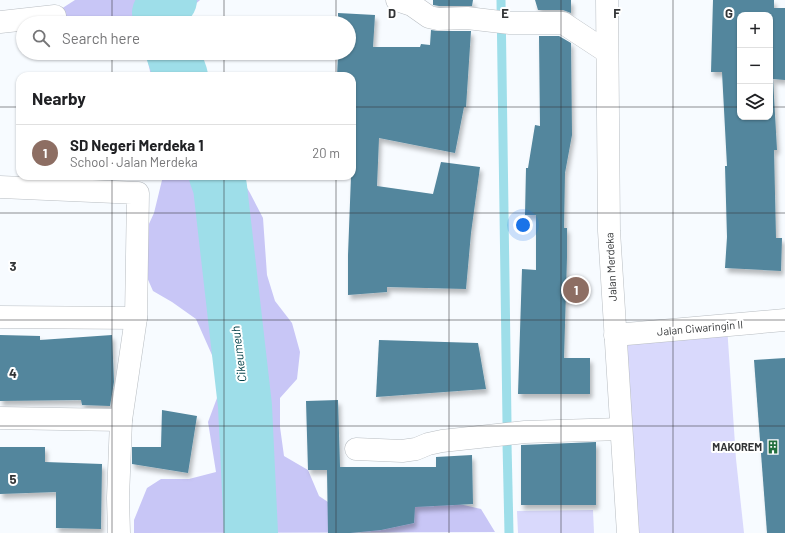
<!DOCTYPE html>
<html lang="en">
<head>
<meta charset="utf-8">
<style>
	body { margin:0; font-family:Barlow,sans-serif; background:#f2f2f2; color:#202124 }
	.controls { position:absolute; right:12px; top:12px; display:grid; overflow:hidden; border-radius:8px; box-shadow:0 1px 3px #0004 }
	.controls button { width:36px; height:36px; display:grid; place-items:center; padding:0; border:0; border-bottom:1px solid #e0e0e0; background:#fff; color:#202124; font:20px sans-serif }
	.you { position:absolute; left:523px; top:225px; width:14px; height:14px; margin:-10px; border:3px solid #fff; border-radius:50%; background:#1a73e8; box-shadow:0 0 0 6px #1a73e833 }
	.badge { display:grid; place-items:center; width:26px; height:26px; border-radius:50%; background:#216e3d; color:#fff; font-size:13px; font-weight:700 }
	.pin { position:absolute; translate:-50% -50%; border:2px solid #fff; box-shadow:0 1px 4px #0006 }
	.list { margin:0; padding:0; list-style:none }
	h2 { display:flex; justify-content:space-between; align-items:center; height:52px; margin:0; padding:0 16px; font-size:17px }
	h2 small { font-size:13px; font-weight:400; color:#757577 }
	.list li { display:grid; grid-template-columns:26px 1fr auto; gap:12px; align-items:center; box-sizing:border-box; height:56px; padding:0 16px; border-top:1px solid #e0e0e0 }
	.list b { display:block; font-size:15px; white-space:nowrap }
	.list p { margin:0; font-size:13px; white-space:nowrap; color:#757577 }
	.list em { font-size:13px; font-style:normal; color:#757577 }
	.icon { flex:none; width:22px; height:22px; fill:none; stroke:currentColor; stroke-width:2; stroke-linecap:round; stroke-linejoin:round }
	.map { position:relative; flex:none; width:785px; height:533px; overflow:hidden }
	.search { position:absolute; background:#fff; box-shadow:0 1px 3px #0004; left:16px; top:16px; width:340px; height:44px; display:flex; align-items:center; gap:10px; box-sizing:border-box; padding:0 14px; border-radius:22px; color:#757577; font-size:15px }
	.panel { position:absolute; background:#fff; box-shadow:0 1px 3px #0004; left:16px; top:72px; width:340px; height:108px; border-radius:12px }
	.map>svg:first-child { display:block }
	.green { fill:#d9d9fc }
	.forest { fill:#c8c6f6 }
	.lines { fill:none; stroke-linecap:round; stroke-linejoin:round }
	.stream { stroke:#9edee9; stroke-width:9 }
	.river { stroke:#9edee9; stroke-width:54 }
	.building { fill:#52869d; fill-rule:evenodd; filter:url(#shadow) }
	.minor-casing { stroke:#b8bdc2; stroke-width:23 }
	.major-casing { stroke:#b8bdc2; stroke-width:23 }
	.minor { stroke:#fff; stroke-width:22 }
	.major { stroke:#fff; stroke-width:22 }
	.grid { fill:none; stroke:#333537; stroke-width:1; stroke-opacity:0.55 }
	.labels { text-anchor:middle; stroke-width:4; stroke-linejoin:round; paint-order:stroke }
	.street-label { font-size:11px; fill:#333537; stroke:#fff }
	.poi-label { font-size:11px; font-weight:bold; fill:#333537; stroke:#fff; text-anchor:end }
	.water-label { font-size:12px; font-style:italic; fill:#013f47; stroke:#fff }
	.grid-label { font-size:13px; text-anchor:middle; font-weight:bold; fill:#333537; stroke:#fff; stroke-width:4; stroke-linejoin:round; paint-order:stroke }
</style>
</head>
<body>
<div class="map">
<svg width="785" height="533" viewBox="0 0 785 533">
	<defs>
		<filter id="shadow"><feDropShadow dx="2.5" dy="4.5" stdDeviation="2" flood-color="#0004"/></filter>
	</defs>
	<rect width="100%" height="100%" fill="#f7fbff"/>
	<!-- green -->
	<g class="green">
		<path d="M 727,326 L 736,459 L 744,533 L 628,533 L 615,335 Z"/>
		<path d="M 593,510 L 594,533 L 518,533 L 517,511 Z"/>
	</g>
	<!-- forest -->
	<g class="forest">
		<path d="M 75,0 L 200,0 L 189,10 L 188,23 L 67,23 L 61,9 Z"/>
		<path d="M 146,53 L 194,53 L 198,62 L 199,76 L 151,76 Z"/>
		<path d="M 163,176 L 240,176 L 250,193 L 263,218 L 267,275 L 275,301 L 292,323 L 300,352 L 297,379 L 280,398 L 280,427 L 284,456 L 308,470 L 319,496 L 343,512 L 398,505 L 455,503 L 481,509 L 495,532 L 134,533 L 134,520 L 147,488 L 161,479 L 189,479 L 216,472 L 208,422 L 217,398 L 220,373 L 196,319 L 172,302 L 153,291 L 142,266 L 148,226 L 154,213 Z"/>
	</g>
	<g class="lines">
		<!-- stream -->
		<g class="stream">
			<path d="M 501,0 L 507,422"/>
			<path d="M 507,443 L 509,533"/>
		</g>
		<!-- river -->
		<g class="river">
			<path d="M 163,23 L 159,13 L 170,0"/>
			<path d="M 173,53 L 181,76"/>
			<path d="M 216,176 L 220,187 L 245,406 L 251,533"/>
		</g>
	</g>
	<!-- building -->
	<g class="building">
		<path d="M 433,0 L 473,0 L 472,6 L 439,6 L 433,5 Z"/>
		<path d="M 535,0 L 571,0 L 571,13 L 563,10 L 538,10 Z"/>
		<path d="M 713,0 L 774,0 L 774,8 L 785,8 L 785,80 L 773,79 L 777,150 L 774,150 L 776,238 L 782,238 L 781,271 L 725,268 L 727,237 L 725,166 L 727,166 L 722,72 L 711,72 ZM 740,15 L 770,15 L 770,117 L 740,117 Z"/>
		<path d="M 338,13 L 375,15 L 373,47 L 420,47 L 421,44 L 430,45 L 431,30 L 438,31 L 471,31 L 466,107 L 464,107 L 455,153 L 379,138 L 377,186 L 433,194 L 441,162 L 480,167 L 471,233 L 466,289 L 387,287 L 387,292 L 348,295 L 348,255 L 351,176 L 352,176 L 352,76 L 337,76 L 338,53 L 349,53 L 349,23 L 338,23 Z"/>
		<path d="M 539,36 L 559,36 L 571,43 L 572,135 L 565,173 L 564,228 L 567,228 L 567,257 L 564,358 L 590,358 L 590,394 L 518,394 L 522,269 L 536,270 L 536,215 L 525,215 L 526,168 L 528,168 L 535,125 L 540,126 Z"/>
		<path d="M 0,335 L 40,336 L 40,340 L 112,335 L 114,382 L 110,406 L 82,405 L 81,400 L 0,401 Z"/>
		<path d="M 379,340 L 478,343 L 486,389 L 376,397 Z"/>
		<path d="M 785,358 L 785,533 L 767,533 L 754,360 Z"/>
		<path d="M 338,400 L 340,467 L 436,467 L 436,457 L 472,455 L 473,504 L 415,507 L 414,523 L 381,530 L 350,533 L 328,533 L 327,470 L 308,470 L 306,401 Z"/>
		<path d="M 162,410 L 197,416 L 188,473 L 132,464 L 132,447 L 161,447 Z"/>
		<path d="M 596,442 L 596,505 L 521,505 L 521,445 Z"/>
		<path d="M 0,447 L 45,447 L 45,462 L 102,464 L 101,529 L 56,528 L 56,492 L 0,494 Z"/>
	</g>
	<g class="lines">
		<!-- minor casing -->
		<g class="minor-casing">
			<g id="minor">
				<path d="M 397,0 L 412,5 L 429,17 L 438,19 L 467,18 L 510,23 L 563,23 L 607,52"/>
				<path d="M 0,22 L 55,16"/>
				<path d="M 0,187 L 138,193 L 136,318 L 121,420 L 118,498 L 119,533"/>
				<path d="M 0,317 L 136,318"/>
				<path d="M 615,335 L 785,320"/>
				<path d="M 0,418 L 121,420"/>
				<path d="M 356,449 L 402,451 L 416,449 L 428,444 L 442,441 L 525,432 L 621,429"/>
			</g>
		</g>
		<!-- major casing -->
		<g class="major-casing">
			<path id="major" d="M 607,0 L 609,231 L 628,533"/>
		</g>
		<!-- minor -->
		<use href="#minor" class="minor"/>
		<!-- major -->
		<use href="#major" class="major"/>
	</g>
	<!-- grid -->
	<path class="grid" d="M 112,0 L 112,23M 224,0 L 224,23M 336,0 L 336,23M 449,0 L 449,533M 561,0 L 561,533M 673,0 L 673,533M 112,53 L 112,76M 224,53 L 224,76M 336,53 L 336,76M 0,107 L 20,107M 352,107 L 740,107M 770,107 L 785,107M 112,176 L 112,533M 224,176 L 224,533M 336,176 L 336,533M 0,213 L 785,213M 0,320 L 785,320M 0,426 L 785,426"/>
	<!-- icons -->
	<defs>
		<g id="building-bare" transform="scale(1.08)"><path d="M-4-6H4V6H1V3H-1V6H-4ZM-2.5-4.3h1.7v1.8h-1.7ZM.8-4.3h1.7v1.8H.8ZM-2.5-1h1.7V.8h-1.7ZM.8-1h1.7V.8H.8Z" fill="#216e3d" stroke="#fff" stroke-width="2.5" paint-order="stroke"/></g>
	</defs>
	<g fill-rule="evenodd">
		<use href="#building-bare" x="773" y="447"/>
	</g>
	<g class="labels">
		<!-- street labels -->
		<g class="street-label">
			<text transform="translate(611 267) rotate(-93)" y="4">Jalan Merdeka</text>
			<text transform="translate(700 328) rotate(-5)" y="4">Jalan Ciwaringin II</text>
		</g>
		<!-- poi labels -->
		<g class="poi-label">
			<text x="762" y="451">MAKOREM</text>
		</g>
		<!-- water labels -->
		<g class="water-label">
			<text transform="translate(239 354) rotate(-97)" y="4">Cikeumeuh</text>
		</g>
	</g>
	<g class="grid-label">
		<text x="392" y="18">D</text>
		<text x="505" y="18">E</text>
		<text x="617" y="18">F</text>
		<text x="729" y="18">G</text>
		<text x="13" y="271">3</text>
		<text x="13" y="378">4</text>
		<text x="13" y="484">5</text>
	</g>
</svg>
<div class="controls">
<button>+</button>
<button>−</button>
<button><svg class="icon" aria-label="layers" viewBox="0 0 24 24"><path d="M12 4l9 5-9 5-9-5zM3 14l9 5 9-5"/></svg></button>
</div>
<div class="you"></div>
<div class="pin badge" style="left:576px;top:290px;background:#8d6e63">1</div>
<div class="search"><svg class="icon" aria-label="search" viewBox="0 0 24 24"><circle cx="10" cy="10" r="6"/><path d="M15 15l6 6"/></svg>Search here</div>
<section class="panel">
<h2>Nearby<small></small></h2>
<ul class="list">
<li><span class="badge" style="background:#8d6e63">1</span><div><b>SD Negeri Merdeka 1</b><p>School · Jalan Merdeka</p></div><em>20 m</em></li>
</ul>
</section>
</div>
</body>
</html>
